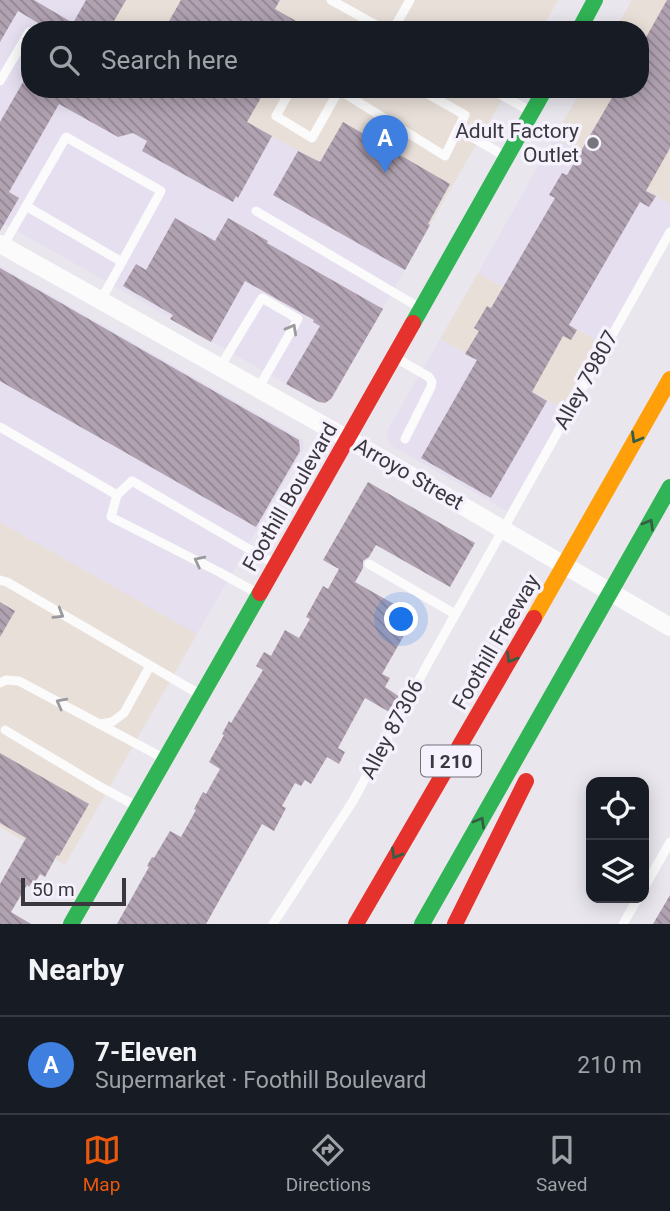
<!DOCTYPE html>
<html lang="en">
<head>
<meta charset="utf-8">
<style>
	body { margin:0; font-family:Roboto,sans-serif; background:#20242c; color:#f1f3f6 }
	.controls { position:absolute; right:21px; bottom:21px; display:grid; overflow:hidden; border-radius:14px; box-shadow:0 4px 18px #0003 }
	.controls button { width:63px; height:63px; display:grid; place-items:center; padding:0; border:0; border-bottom:2px solid #363941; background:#171b24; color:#f1f3f6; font:35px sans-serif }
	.scale { position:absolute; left:21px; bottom:18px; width:105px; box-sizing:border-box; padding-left:7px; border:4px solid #3a383e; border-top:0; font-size:19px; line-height:24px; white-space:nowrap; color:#3a383e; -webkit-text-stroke:5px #f5f1fd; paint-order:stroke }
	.you { position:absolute; left:402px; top:620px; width:24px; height:24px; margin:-18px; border:5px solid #fff; border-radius:50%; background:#1a73e8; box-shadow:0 0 0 10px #1a73e833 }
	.badge { display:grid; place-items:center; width:46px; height:46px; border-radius:50%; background:#ea580c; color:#fff; font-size:23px; font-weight:700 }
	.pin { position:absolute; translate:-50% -58px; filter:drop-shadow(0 2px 4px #0008) }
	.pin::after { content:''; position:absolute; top:37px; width:24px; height:21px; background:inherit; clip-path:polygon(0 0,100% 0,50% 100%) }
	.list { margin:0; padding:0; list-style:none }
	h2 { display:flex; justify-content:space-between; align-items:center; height:91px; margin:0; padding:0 28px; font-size:30px }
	h2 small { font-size:23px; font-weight:400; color:#9ea1a6 }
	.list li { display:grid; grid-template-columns:46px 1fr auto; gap:21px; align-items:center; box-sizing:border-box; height:98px; padding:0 28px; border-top:2px solid #363941 }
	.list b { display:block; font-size:26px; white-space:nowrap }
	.list p { margin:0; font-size:23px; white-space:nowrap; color:#9ea1a6 }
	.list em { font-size:23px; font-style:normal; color:#9ea1a6 }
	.icon { flex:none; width:38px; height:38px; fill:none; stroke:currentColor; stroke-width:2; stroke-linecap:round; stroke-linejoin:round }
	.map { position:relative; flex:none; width:670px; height:924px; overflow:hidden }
	.search { position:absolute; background:#171b24; box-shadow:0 4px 18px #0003; left:21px; right:21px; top:21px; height:77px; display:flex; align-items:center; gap:18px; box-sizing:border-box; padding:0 24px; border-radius:28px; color:#9ea1a6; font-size:26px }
	.sheet { height:189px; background:#171b24 }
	nav { display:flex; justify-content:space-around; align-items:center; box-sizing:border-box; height:98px; border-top:2px solid #363941; background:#171b24; font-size:19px; color:#9ea1a6 }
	nav a { display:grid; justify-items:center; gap:4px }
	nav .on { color:#ea580c }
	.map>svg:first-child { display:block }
	.commercial { fill:#e8dfd8 }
	.built { fill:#e5dff0 }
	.building { fill:url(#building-back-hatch) }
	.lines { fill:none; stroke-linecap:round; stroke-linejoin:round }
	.lane { stroke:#fcfbfc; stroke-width:9 }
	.street { stroke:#fcfbfc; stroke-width:18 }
	.fast { stroke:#30b455; stroke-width:16 }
	.slow { stroke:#ff9f0a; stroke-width:16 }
	.jam { stroke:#e5322d; stroke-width:16 }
	.oneway { stroke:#9b9a9d }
	.oneway2 { stroke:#375d45 }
	.poi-dot { fill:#77757c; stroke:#f5f1fd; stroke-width:2.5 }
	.labels { text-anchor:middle; stroke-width:7; stroke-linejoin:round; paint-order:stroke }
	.shield { fill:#f5f1fd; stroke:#727077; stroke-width:2 }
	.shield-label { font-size:19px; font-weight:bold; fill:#3a383e }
	.poi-label { font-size:21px; fill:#3a383e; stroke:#f5f1fd; text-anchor:end }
	.street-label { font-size:21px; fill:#3a383e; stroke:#f5f1fd }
</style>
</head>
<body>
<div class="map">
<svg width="670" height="924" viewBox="0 0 670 924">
	<defs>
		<pattern id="building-back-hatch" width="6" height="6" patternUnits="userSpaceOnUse" patternTransform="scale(1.75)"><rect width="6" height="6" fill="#b1a2b1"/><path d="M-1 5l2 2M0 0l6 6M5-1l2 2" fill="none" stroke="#918591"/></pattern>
	</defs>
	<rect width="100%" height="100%" fill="#e9e6ee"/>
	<!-- commercial -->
	<g class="commercial">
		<path d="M 86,0 L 558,0 L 541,30 L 84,30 L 73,23 Z"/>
		<path d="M 632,0 L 670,0 L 670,204 L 554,138 L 582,89 L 640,89 L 640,30 L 615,30 Z"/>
		<path d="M 188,89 L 508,89 L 430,225 Z"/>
		<path d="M 478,273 L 603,344 L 565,410 L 440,339 Z"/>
		<path d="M 0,522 L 197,634 L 65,865 L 0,827 Z"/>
	</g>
	<!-- built -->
	<g class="built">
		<path d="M 0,0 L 86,0 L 73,23 L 84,30 L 30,30 L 30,89 L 188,89 L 430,225 L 333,397 L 328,402 L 322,403 L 316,401 L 0,221 Z"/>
		<path d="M 554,138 L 670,204 L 670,226 L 603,344 L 478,273 Z"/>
		<path d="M 0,266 L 303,440 L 304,448 L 197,634 L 0,522 Z"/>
		<path d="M 440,339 L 565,410 L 507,511 L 392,446 L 387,438 L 388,429 Z"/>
	</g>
	<!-- building -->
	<g class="building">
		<path d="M 0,0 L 34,0 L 73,23 L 86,0 L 126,0 L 109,30 L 50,30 L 18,11 L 0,42 Z"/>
		<path d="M 181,0 L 280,0 L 275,9 L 312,30 L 164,30 Z"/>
		<path d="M 667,0 L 670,0 L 670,148 L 646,191 L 656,196 L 649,207 L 640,202 L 569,325 L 577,330 L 571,340 L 563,336 L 532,392 L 547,401 L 491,498 L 421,458 L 477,360 L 465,354 L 479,331 L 474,328 L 487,306 L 491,308 L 520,258 L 555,198 L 549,195 L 562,173 L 567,175 L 617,89 L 640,89 L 640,48 Z"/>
		<path d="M 30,70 L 30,89 L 266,89 L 247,122 L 272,136 L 238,198 L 236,196 L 233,202 L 142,151 L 147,141 L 133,133 L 118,137 L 59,104 L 9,192 L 19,198 L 0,231 L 0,122 Z"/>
		<path d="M 343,122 L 450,184 L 428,224 L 430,225 L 405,270 L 273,195 L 298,151 L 320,162 Z"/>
		<path d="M 175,218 L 215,241 L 228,218 L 268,241 L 267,243 L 383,309 L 331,399 L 325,403 L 319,402 L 286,384 L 320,326 L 313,322 L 314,320 L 245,281 L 211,342 L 170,319 L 173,315 L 123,286 L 136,264 L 146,270 Z"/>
		<path d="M 0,268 L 299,440 L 300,451 L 256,527 L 0,381 Z"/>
		<path d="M 368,482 L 475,543 L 450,587 L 376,545 L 369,557 L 363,561 L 363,568 L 355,582 L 415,616 L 382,674 L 390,678 L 385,687 L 400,697 L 391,713 L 365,698 L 338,748 L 345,752 L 339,764 L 327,757 L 311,784 L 305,780 L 301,786 L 295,783 L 282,806 L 286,808 L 274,831 L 262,824 L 206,924 L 117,924 L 149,867 L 147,866 L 152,857 L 154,858 L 170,831 L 181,837 L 196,810 L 194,809 L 203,792 L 206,794 L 220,769 L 209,762 L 224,735 L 222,734 L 229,721 L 231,723 L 263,670 L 256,666 L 264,652 L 271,656 L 285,630 L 299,638 L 310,619 L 306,617 L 323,586 L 328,589 L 339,569 L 323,560 Z"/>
		<path d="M 0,602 L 15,611 L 0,637 Z"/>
		<path d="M 0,753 L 89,804 L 59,856 L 57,855 L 45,877 L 40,874 L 35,883 L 32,882 L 29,887 L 27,885 L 11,912 L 31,924 L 0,924 L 0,884 L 26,838 L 0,823 Z"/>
		<path d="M 670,895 L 670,924 L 653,924 Z"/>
	</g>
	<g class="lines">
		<!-- lane -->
		<g class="lane">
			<path d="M 331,0 L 385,30"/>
			<path d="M 393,30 L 410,0"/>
			<path d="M 0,81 L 29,32"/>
			<path d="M 291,89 L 276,116 L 312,138 L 339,90 L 445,156 L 458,129"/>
			<path d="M 419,89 L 465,115 L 458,129 L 503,155"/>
			<path d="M 491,89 L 530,111"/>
			<path d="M 26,206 L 122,262"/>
			<path d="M 256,211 L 420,308"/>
			<path d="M 3,246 L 66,137 L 161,191 L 101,300"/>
			<path d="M 396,358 L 429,377 L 432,382 L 431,387 L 405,439"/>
			<path d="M 220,367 L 262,298 L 298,319 L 258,389"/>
			<path d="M 0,427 L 117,495"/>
			<path d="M 369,564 L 455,614"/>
			<path d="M 0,580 L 7,582 L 199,694"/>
			<path d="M 257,593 L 219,572 L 111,517 L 117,495 L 132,481 L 273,563"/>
			<path d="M 0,683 L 6,680 L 19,681 L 163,758"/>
			<path d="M 100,724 L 112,722 L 124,713 L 150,666"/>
			<path d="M 5,730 L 99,786 L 136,806"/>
			<path d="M 644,888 L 670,842"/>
			<path d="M 273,924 L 353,801 L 432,656 L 670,232"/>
			<path d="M 623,924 L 638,898"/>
		</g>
		<!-- street -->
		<path class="street" d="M 0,244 L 348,439 L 670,627"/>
		<!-- fast -->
		<g class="fast">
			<path d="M 579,30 L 595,0"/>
			<path d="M 413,323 L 545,89"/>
			<path d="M 71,924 L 260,593"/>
			<path d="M 422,924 L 670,487"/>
		</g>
		<!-- slow -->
		<path class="slow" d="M 534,618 L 670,379"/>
		<!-- jam -->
		<g class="jam">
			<path d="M 260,593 L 413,323"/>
			<path d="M 356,924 L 534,618"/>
			<path d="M 455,924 L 526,781"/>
		</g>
	</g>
	<!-- one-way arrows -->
	<defs><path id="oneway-chevron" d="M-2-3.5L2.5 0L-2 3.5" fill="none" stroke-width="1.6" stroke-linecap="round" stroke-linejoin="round" transform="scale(1.75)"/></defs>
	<g class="oneway">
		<use href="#oneway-chevron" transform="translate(292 329) rotate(-61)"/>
		<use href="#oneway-chevron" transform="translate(199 561) rotate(-153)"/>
		<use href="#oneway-chevron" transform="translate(59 614) rotate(31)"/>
		<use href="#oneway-chevron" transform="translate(61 703) rotate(-152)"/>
	</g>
	<g class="oneway2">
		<use href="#oneway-chevron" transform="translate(636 438) rotate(120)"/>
		<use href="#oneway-chevron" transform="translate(649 524) rotate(-60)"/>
		<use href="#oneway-chevron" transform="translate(511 658) rotate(120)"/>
		<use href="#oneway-chevron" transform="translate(480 822) rotate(-60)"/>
		<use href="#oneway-chevron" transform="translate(396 854) rotate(120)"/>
	</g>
	<!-- markers -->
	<circle class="poi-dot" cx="593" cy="143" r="7"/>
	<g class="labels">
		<!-- shield labels -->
		<rect class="shield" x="421" y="745.5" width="60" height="31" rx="5"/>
		<g class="shield-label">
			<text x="451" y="768">I 210</text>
		</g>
		<!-- poi labels -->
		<g class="poi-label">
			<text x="579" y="138">Adult Factory<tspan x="579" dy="24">Outlet</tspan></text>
		</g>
		<!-- street labels -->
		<g class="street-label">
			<text transform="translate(586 380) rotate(-61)" y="7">Alley 79807</text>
			<text transform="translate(409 474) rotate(30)" y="7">Arroyo Street</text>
			<text transform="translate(290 497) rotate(-60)" y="7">Foothill Boulevard</text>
			<text transform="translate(496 642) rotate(-60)" y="7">Foothill Freeway</text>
			<text transform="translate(392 729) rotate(-62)" y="7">Alley 87306</text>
		</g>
	</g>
</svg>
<div class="controls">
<button><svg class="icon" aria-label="locate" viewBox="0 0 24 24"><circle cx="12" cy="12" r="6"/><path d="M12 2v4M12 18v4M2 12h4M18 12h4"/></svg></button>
<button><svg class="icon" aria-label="layers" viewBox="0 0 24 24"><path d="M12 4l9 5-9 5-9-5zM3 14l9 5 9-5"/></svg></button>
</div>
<div class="scale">50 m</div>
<div class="you"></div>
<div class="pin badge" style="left:385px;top:173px;background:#3f7fe0">A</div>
<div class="search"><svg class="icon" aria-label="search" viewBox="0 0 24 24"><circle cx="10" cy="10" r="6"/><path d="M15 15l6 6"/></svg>Search here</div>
</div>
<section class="sheet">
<h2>Nearby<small></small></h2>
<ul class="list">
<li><span class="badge" style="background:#3f7fe0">A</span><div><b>7-Eleven</b><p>Supermarket · Foothill Boulevard</p></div><em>210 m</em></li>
</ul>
</section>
<nav>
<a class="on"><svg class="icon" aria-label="map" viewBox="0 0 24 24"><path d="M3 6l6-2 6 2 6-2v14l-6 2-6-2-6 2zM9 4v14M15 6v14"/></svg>Map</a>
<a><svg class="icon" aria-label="directions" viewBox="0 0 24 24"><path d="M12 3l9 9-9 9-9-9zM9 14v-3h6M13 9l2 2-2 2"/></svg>Directions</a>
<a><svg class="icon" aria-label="saved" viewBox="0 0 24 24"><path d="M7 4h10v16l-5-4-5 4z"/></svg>Saved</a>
</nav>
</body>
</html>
